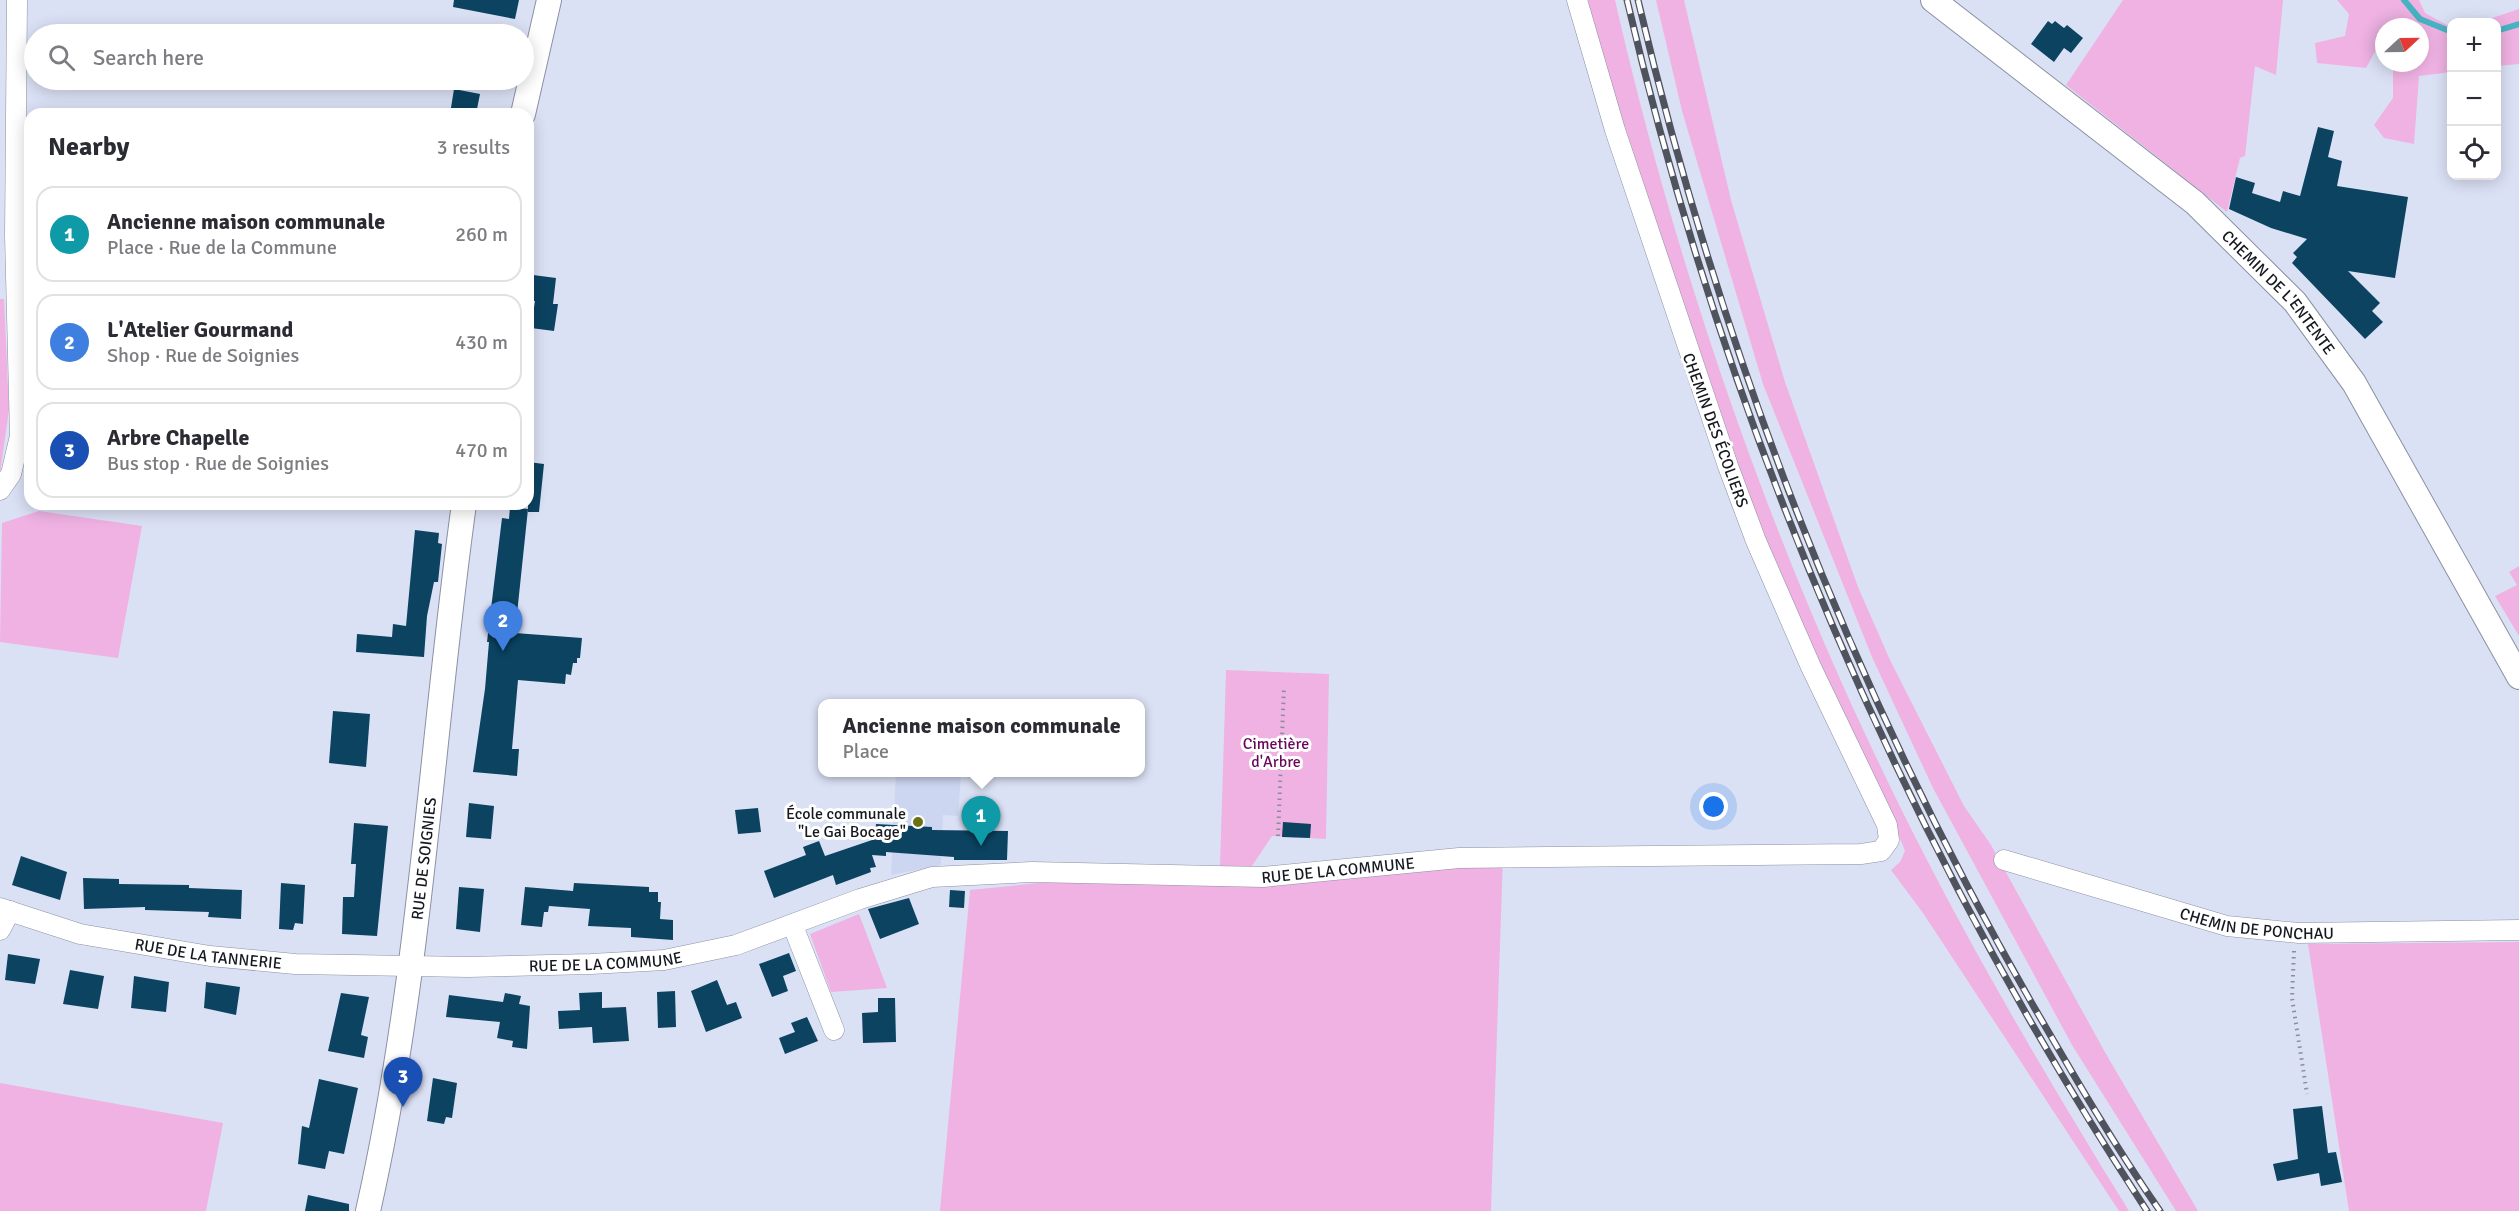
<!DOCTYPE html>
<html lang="en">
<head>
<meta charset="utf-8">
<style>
	body { margin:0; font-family:Signika,sans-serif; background:#f2f2f3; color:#2b2b33 }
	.controls { position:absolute; right:18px; top:18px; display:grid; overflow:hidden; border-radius:12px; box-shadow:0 3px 15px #0003 }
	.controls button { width:54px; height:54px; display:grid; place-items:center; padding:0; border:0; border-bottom:2px solid #e1e1e2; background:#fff; color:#2b2b33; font:30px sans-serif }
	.compass { position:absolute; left:2375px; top:18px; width:54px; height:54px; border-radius:50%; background:#fff; box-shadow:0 3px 15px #0003; rotate:68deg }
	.you { position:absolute; left:1714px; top:807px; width:21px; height:21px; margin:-15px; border:4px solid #fff; border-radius:50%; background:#1a73e8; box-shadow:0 0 0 9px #1a73e833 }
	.badge { display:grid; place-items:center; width:39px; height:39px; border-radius:50%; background:#1a73e8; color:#fff; font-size:20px; font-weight:700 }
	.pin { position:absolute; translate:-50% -50px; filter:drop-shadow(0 2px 3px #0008) }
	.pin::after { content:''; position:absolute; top:32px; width:21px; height:18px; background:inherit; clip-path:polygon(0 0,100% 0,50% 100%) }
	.popup { position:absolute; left:818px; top:699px; width:327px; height:78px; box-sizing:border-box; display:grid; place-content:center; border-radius:12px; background:#fff; filter:drop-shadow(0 2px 4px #0005); font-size:20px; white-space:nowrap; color:#7c7c81 }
	.popup b { font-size:22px; color:#2b2b33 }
	.popup::after { content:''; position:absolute; left:50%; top:100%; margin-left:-12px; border:12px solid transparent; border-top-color:#fff }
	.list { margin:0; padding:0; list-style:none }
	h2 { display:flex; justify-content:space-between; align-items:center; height:78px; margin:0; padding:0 24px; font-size:26px }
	h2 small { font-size:20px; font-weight:400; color:#7c7c81 }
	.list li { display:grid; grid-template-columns:39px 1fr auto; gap:18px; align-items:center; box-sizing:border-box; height:96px; margin:0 12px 12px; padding:0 12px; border:2px solid #e1e1e2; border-radius:18px }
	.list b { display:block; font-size:22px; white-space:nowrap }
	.list p { margin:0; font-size:20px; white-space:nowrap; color:#7c7c81 }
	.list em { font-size:20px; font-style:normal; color:#7c7c81 }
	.icon { flex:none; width:33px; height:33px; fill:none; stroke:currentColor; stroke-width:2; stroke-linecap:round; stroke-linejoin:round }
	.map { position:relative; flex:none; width:2519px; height:1211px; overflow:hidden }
	.search { position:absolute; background:#fff; box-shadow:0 3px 15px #0003; left:24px; top:24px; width:510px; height:66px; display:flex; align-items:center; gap:15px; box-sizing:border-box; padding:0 21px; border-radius:33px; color:#7c7c81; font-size:22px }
	.panel { position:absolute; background:#fff; box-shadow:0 3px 15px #0003; left:24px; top:108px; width:510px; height:402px; border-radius:18px }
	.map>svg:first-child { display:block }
	.built { fill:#cdd6f1 }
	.green { fill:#efb2e3 }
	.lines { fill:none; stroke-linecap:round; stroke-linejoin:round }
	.stream { stroke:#47b4c3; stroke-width:6 }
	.building { fill:#0b4361 }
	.minor-casing { stroke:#8b91a2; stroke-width:21 }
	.tertiary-casing { stroke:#8b91a2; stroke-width:26 }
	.path { stroke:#898d9c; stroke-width:4; stroke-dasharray:1.5 4.5; stroke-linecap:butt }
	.minor { stroke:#fff; stroke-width:20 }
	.tertiary { stroke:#fff; stroke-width:24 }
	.rail-casing { stroke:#4f535d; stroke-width:7 }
	.rail { stroke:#fff; stroke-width:4.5; stroke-dasharray:14; stroke-linecap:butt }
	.poi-dot { fill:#6b7015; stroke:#fff; stroke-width:2 }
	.labels { text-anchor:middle; stroke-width:6; stroke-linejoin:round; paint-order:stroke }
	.street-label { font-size:16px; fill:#15181e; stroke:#fff }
	.park-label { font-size:16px; fill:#68065d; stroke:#fff }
	.poi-label { font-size:16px; fill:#15181e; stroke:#fff; text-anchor:end }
</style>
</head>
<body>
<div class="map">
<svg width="2519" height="1211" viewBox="0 0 2519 1211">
	<rect width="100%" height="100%" fill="#dbe1f5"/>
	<!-- built -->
	<path class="built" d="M 896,773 L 961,773 L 958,816 L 943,815 L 941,865 L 891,875 Z"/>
	<!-- green -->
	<g class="green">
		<path d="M 1585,0 L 1615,0 C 1683,297 1787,589 1927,860 C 1989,980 2058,1096 2129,1211 L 2119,1211 L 1923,913 L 1891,870 L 1900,862 L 1905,851 L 1888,808 L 1758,531 L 1682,316 Z"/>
		<path d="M 1656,0 L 1684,0 L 1731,200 L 1785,382 L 1858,587 L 1890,660 L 1964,806 L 1991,845 L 2106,1054 L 2198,1211 L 2176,1211 L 2072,1045 L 1933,788 L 1872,657 L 1763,384 L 1682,111 Z"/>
		<path d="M 2123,0 L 2283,0 L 2276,75 L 2255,66 L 2245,156 L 2240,158 L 2227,212 L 2066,85 Z"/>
		<path d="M 2337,0 L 2419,0 L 2425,13 L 2451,27 L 2451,72 L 2419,76 L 2414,144 L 2384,138 L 2374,125 L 2393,98 L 2393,63 L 2420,63 L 2420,27 L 2384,27 L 2384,35 L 2366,68 L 2317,63 L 2315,43 L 2345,36 L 2349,14 Z"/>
		<path d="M 2519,9 L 2519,64 L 2497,66 L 2496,22 L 2480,22 Z"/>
		<path d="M 0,299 L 4,299 L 9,410 L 0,473 Z"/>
		<path d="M 39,511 L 142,526 L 118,658 L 0,642 L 2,523 Z"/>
		<path d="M 2519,566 L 2519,636 L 2495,596 L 2517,585 L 2509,572 Z"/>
		<path d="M 1226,670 L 1329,674 L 1326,839 L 1272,836 L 1252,866 L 1220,866 Z"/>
		<path d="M 1503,856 L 1491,1211 L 940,1211 L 970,890 L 1128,874 Z"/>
		<path d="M 859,914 L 887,988 L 831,992 L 810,934 Z"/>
		<path d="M 2519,942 L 2519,1211 L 2349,1211 L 2308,944 Z"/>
		<path d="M 0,1083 L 223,1123 L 206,1211 L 0,1211 Z"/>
	</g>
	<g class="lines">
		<!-- stream -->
		<g class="stream">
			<path d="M 2404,0 L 2420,19 L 2452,32"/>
			<path d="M 2496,31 L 2519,24"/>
		</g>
	</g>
	<!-- building -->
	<g class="building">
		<path d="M 454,0 L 519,0 L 515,19 L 453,7 Z"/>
		<path d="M 2048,21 L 2052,24 L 2055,21 L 2064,28 L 2067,25 L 2083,38 L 2071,53 L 2064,48 L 2054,62 L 2031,44 Z"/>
		<path d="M 454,89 L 480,94 L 476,114 L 450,114 Z"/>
		<path d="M 2318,127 L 2334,131 L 2328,157 L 2342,161 L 2337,186 L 2408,197 L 2395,278 L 2348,271 L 2380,303 L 2372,311 L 2383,322 L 2365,339 L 2292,263 L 2297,257 L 2293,253 L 2307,239 L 2271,228 L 2229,209 L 2236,177 L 2255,183 L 2252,193 L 2280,202 L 2283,191 L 2300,196 Z"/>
		<path d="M 533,275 L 556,278 L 553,304 L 558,304 L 554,331 L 531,328 L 535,301 L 530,301 Z"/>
		<path d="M 528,462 L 544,464 L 539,512 L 528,512 L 528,509 L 515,633 L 582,638 L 580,658 L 577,658 L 577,663 L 573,663 L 571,675 L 566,674 L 565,684 L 518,680 L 512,749 L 519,749 L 517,776 L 473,772 L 485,689 L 489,642 L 487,642 L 502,518 L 509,519 L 510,507 L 528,509 Z"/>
		<path d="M 415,530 L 439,533 L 438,543 L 442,544 L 438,582 L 434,582 L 427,616 L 424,657 L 356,652 L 357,634 L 392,637 L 393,624 L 406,626 Z"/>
		<path d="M 333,711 L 370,714 L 366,767 L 329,763 Z"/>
		<path d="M 469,803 L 494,806 L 491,839 L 466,837 Z"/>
		<path d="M 758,808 L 761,832 L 738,834 L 735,810 Z"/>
		<path d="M 1283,822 L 1311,824 L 1310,838 L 1282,837 Z"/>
		<path d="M 354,823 L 388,826 L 377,936 L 342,934 L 343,897 L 354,897 L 356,864 L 351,864 Z"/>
		<path d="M 876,824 L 932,827 L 932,830 L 1008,831 L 1007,860 L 954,860 L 954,857 L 886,852 L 886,856 L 872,855 L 876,867 L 870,868 L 871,872 L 836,885 L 833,875 L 774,898 L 764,871 L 806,855 L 803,847 L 819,841 L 825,856 L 875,839 Z"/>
		<path d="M 21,856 L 67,872 L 60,900 L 12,885 Z"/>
		<path d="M 83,878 L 119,879 L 119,884 L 189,885 L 189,888 L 242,890 L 241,919 L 208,917 L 209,912 L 145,910 L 145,907 L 84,909 Z"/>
		<path d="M 281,883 L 305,885 L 303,924 L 295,923 L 293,930 L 279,929 Z"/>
		<path d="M 574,883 L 649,887 L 649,892 L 658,892 L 658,902 L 661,902 L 660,919 L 673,920 L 673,940 L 631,937 L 631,928 L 588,926 L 590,909 L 549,906 L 548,912 L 544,912 L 542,927 L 521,925 L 525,887 L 573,891 Z"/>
		<path d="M 459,887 L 484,889 L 480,932 L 456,929 Z"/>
		<path d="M 950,890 L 965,891 L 964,908 L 949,907 Z"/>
		<path d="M 909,898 L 919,924 L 880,939 L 868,909 Z"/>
		<path d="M 789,953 L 796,971 L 783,976 L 788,991 L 772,997 L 759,964 Z"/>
		<path d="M 8,954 L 40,959 L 35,984 L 5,980 Z"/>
		<path d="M 70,970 L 104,976 L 98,1009 L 63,1004 Z"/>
		<path d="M 134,976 L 169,982 L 166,1012 L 131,1008 Z"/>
		<path d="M 717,980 L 727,1005 L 736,1002 L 742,1018 L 706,1032 L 691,991 Z"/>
		<path d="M 206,982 L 240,987 L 236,1015 L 204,1008 Z"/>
		<path d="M 675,991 L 676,1027 L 658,1028 L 657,992 Z"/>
		<path d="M 602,992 L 602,1008 L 626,1007 L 629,1041 L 593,1043 L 592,1027 L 559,1029 L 558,1011 L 580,1010 L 579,993 Z"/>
		<path d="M 341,993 L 369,997 L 361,1035 L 368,1037 L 364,1058 L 328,1051 Z"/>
		<path d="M 505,993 L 521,996 L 519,1004 L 530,1006 L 527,1049 L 512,1047 L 513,1041 L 497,1038 L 500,1022 L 446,1017 L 449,995 L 503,1002 Z"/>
		<path d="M 878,998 L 895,998 L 896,1042 L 863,1043 L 862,1013 L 878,1012 Z"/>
		<path d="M 807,1017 L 818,1041 L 785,1054 L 779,1038 L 795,1032 L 791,1023 Z"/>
		<path d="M 433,1078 L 457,1083 L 452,1118 L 446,1117 L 444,1124 L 427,1121 Z"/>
		<path d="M 319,1079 L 358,1088 L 344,1154 L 329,1151 L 325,1169 L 298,1164 L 302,1126 L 309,1128 Z"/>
		<path d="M 2322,1106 L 2328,1153 L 2336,1152 L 2342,1182 L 2321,1186 L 2319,1173 L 2277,1181 L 2273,1164 L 2298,1159 L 2293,1109 Z"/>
		<path d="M 308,1195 L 349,1204 L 349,1211 L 305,1211 Z"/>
	</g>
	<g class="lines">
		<!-- minor casing -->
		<g class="minor-casing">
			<g id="minor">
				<path d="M 0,490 L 11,474 L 20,436 L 15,235 L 17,0"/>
				<path id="s1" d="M 2004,860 L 2227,926 L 2299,933 L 2519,930"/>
				<path id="s2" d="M 0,908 L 80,934 L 210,956 L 295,964 L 468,967 L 591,964 L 664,960 L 736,945 L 860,899 L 932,877 L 1032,872 L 1263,877 L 1459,858 L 1861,854 L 1881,851 L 1889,840 L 1887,825 L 1811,667 L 1756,541 L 1728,466 L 1615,130 L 1577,0"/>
				<path d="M 793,926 L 834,1030"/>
				<path d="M 0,930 L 10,911"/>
			</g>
		</g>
		<!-- tertiary casing -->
		<g class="tertiary-casing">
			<g id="tertiary">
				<path id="s3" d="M 1933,0 L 2195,203 L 2295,302 L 2354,383 L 2519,677"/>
				<path d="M 523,114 L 549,0"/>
				<path id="s4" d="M 368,1211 C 421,977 431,741 464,504"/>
			</g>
		</g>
		<!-- path -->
		<g class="path">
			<path d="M 1278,836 L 1284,687"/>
			<path d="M 2294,951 L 2292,998 L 2307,1094"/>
		</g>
		<!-- minor -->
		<use href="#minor" class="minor"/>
		<!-- tertiary -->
		<use href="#tertiary" class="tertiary"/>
		<!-- rail casing -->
		<g class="rail-casing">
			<g id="rail">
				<path d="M 1627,0 C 1728,432 1904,840 2147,1211"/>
				<path d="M 1638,0 C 1721,353 1853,692 2034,1007 C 2074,1076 2114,1145 2160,1211"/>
			</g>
		</g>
		<!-- rail -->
		<use href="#rail" class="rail"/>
	</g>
	<!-- markers -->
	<circle class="poi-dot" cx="918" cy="822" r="6"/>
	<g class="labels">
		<!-- street labels -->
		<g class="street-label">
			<text dy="6" stroke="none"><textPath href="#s3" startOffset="454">CHEMIN DE L'ENTENTE</textPath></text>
			<text transform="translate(1716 430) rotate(70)" y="6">CHEMIN DES ÉCOLIERS</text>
			<text dy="6" stroke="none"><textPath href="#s4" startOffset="357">RUE DE SOIGNIES</textPath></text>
			<text dy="6" stroke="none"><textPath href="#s2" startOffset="1358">RUE DE LA COMMUNE</textPath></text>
			<text dy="6" stroke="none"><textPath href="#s1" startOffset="262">CHEMIN DE PONCHAU</textPath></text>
			<text dy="6" stroke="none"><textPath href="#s2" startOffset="214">RUE DE LA TANNERIE</textPath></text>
			<text dy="6" stroke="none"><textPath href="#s2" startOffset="612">RUE DE LA COMMUNE</textPath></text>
		</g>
		<!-- park labels -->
		<g class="park-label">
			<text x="1276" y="749">Cimetière<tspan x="1276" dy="18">d'Arbre</tspan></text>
		</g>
		<!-- poi labels -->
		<g class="poi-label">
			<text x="906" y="819">École communale<tspan x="906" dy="18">"Le Gai Bocage"</tspan></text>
		</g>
	</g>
</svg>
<div class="controls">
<button>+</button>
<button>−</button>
<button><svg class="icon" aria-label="locate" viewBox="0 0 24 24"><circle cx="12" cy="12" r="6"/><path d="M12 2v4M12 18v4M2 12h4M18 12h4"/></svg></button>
</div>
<svg class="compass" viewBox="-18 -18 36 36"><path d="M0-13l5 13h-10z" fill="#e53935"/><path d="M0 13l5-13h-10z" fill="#7c7c81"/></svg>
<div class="you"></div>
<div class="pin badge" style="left:981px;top:846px;background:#0f9aa8">1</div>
<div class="popup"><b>Ancienne maison communale</b>Place</div>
<div class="pin badge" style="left:503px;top:651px;background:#3f7fe0">2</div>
<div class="pin badge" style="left:403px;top:1107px;background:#1a4fb4">3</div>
<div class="search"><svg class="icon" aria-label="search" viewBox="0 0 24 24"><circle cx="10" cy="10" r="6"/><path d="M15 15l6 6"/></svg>Search here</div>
<section class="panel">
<h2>Nearby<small>3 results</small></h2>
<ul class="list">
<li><span class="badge" style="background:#0f9aa8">1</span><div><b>Ancienne maison communale</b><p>Place · Rue de la Commune</p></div><em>260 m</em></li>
<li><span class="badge" style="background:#3f7fe0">2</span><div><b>L'Atelier Gourmand</b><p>Shop · Rue de Soignies</p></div><em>430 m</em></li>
<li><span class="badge" style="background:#1a4fb4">3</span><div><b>Arbre Chapelle</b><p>Bus stop · Rue de Soignies</p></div><em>470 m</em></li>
</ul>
</section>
</div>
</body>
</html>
